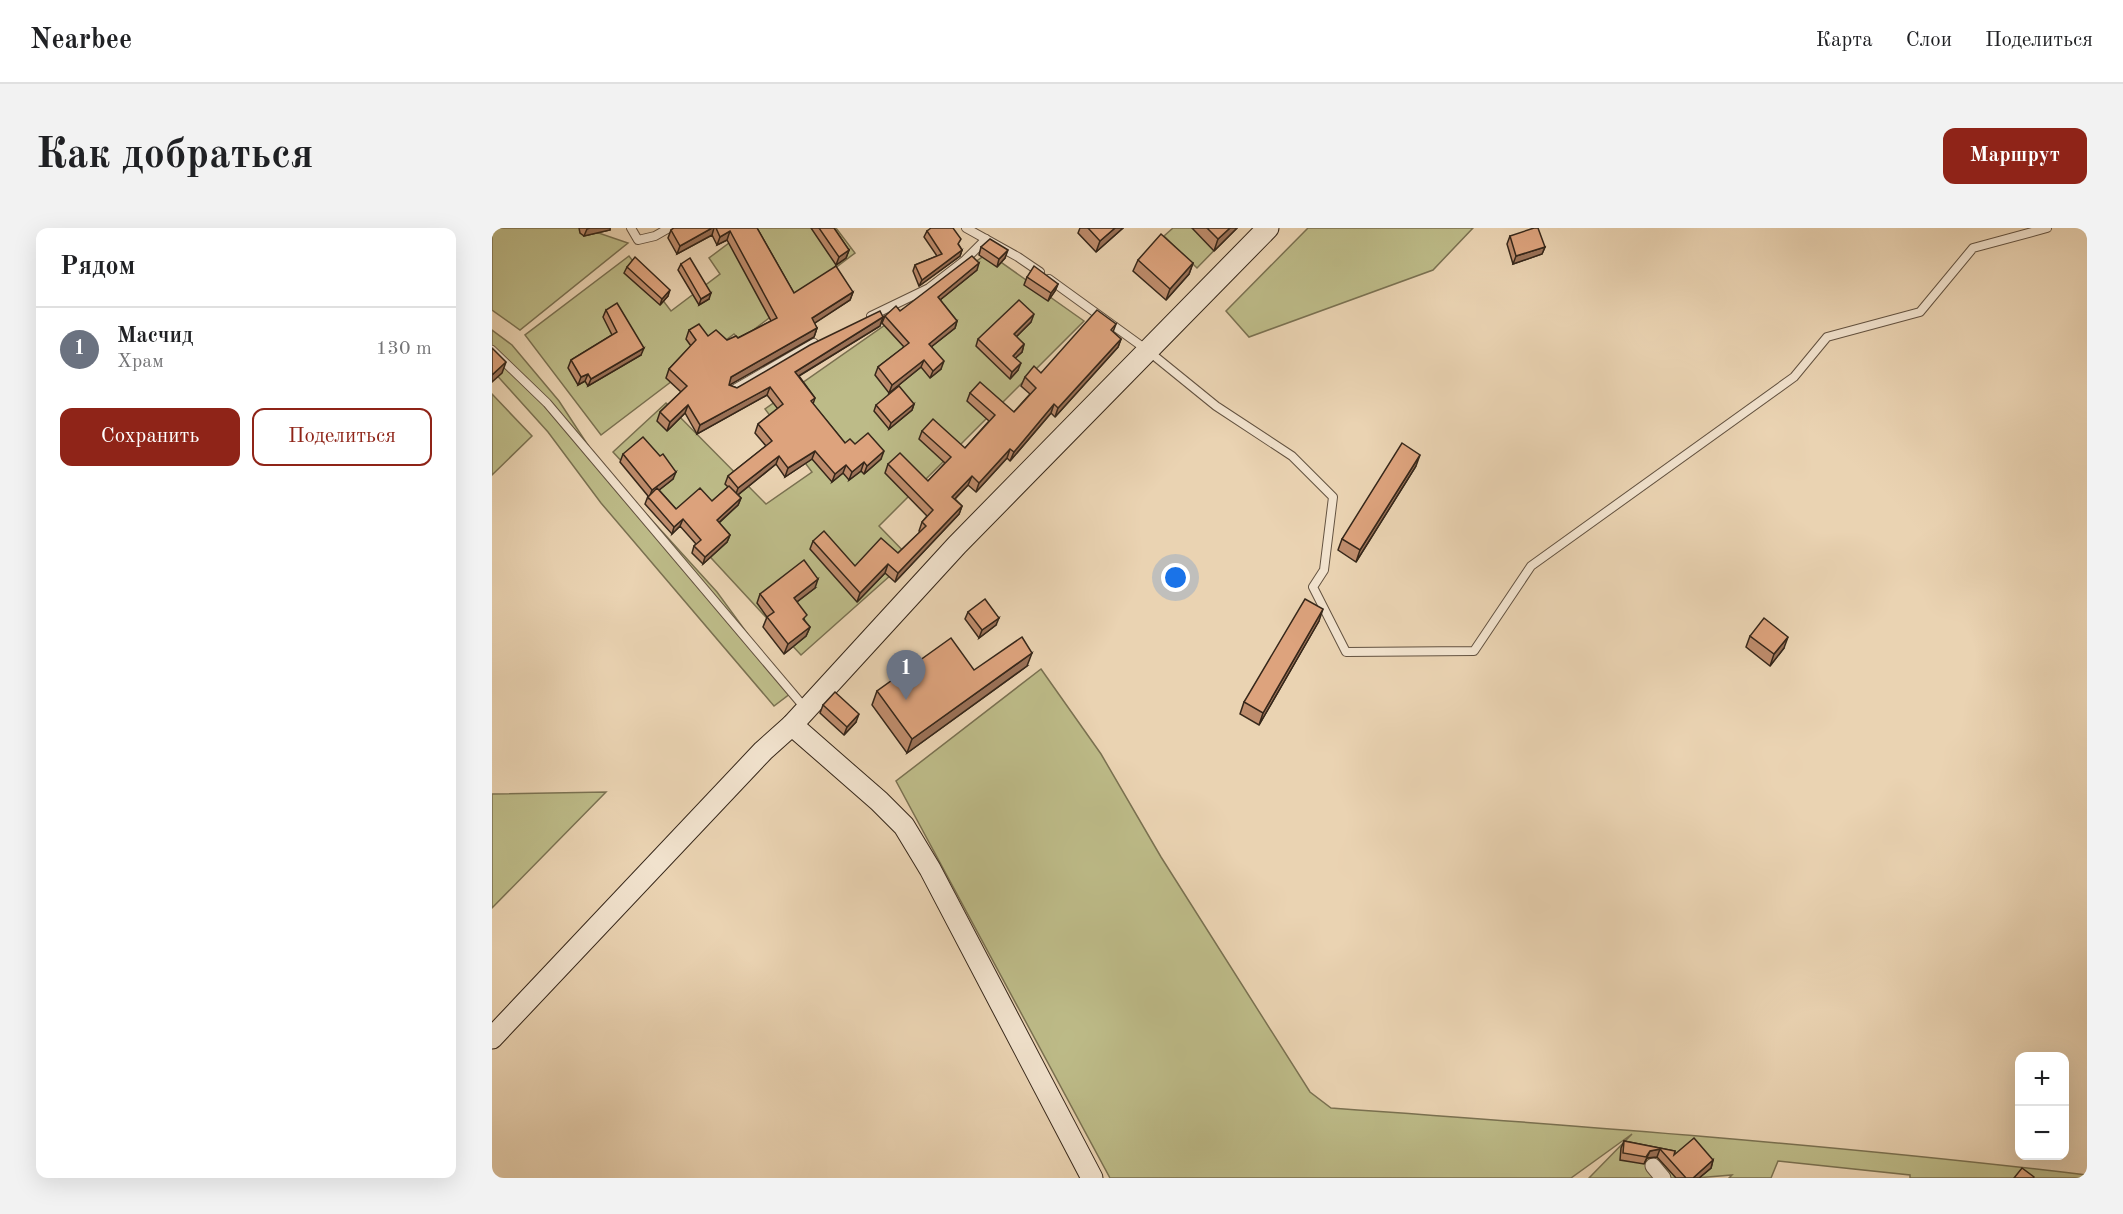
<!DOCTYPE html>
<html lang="ru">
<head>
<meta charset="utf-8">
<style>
	body { margin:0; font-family:"Old Standard TT",serif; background:#f2f2f2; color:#202124 }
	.controls { position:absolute; right:18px; bottom:18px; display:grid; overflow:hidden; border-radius:12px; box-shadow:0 6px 24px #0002 }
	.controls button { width:54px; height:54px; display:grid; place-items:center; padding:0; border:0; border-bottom:2px solid #e0e0e0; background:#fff; color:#202124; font:30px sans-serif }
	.you { position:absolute; left:684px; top:350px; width:21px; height:21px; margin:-15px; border:4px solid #fff; border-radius:50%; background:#1a73e8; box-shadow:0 0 0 9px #1a73e833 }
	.badge { display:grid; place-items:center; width:39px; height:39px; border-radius:50%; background:#8f2418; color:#fff; font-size:20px; font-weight:700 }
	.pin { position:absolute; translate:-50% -50px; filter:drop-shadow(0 2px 3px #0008) }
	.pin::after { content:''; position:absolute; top:32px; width:21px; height:18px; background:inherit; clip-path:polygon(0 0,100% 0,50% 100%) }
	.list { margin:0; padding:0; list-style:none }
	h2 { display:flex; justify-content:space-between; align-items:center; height:78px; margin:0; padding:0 24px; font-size:26px }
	h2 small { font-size:20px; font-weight:400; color:#757577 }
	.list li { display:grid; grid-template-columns:39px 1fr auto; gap:18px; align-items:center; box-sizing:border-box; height:84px; padding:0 24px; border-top:2px solid #e0e0e0 }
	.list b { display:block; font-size:22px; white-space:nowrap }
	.list p { margin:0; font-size:20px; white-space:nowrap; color:#757577 }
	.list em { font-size:20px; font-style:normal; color:#757577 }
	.actions { display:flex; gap:12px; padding:18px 24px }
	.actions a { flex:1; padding:14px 0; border:2px solid #8f2418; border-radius:12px; text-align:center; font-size:21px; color:#8f2418 }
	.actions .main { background:#8f2418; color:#fff }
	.map { position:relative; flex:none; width:1595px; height:950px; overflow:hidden; border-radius:12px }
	header { display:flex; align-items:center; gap:36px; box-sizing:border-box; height:84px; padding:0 30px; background:#fff; border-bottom:2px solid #e0e0e0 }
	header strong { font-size:28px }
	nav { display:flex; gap:33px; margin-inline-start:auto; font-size:21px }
	.intro { display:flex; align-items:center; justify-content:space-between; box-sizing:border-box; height:144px; padding:0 36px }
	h1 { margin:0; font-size:42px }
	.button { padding:15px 27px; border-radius:12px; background:#8f2418; color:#fff; font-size:21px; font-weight:700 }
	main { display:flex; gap:36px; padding:0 36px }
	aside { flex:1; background:#fff; border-radius:12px; box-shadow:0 6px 24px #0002 }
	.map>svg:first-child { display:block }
	.green { fill:#bdbb88; stroke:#7a7151; stroke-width:1.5 }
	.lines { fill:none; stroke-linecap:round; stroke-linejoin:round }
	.lane-casing { stroke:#635240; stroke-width:10 }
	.street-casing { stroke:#635240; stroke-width:17 }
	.secondary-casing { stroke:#36271a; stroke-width:23 }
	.lane { stroke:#f1e2cd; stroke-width:8 }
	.street { stroke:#f1e2cd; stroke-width:15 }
	.secondary { stroke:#f1e2cd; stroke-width:21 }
	.wall { fill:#be8c6c; stroke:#36271a; stroke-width:1.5 }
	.shaded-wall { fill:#9b7258; stroke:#36271a; stroke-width:1.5 }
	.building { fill:#dda37d; stroke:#36271a; stroke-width:1.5 }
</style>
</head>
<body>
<header>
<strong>Nearbee</strong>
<nav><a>Карта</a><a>Слои</a><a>Поделиться</a></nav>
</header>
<div class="intro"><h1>Как добраться</h1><a class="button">Маршрут</a></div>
<main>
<aside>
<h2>Рядом<small></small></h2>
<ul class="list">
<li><span class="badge" style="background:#6b7280">1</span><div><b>Масчид</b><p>Храм</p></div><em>130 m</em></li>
</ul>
<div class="actions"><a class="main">Сохранить</a><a>Поделиться</a></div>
</aside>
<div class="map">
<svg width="1595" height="950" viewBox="0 0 1595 950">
	<rect width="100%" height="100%" fill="#ead3b2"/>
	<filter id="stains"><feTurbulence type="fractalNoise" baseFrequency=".00333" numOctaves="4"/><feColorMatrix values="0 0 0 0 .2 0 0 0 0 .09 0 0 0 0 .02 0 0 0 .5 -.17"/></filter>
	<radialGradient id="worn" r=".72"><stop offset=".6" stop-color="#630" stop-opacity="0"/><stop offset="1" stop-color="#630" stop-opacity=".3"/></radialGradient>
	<!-- green -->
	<g class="green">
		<path d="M 0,0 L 92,0 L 136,15 L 28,102 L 0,82 Z"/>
		<path d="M 257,0 L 344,0 L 363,25 L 248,112 L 242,106 L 109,207 L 33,107 L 137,28 L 179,83 L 228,46 L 217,30 Z"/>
		<path d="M 681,0 L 744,0 L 705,40 L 672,8 Z"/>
		<path d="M 816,0 L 981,0 L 941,42 L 757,109 L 734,83 Z"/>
		<path d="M 496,25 L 592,93 L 387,298 L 418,330 L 309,427 L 121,224 L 174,175 L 274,276 L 320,244 L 273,181 Z"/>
		<path d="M 0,102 L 20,117 L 67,173 L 107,234 L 225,364 L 299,465 L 282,478 L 109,275 L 56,204 L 0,142 Z"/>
		<path d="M 0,166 L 40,208 L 0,247 Z"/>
		<path d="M 549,441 L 609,526 L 669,629 L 818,864 L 839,880 C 1091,898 1344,917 1595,947 L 1595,950 L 1418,950 L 1418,947 L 1286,933 L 1279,950 L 1237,950 L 1240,947 L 1204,950 L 1097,950 L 1140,906 L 1079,950 L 618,950 L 404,553 Z"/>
		<path d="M 114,564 L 0,680 L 0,566 Z"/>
	</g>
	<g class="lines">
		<!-- lane casing -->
		<g class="lane-casing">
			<g id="lane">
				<path d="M 139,0 L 146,12 L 163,8 L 177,0"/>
				<path d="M 474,0 L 526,29 L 548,44"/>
				<path d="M 557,51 L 655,122 L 724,178 L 800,228 L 841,269 L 832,342 L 821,359 L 854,424 L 982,423 L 1039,338 L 1302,149 L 1335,109 L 1428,84 L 1481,20 L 1555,0"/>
				<path d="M 379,88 L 437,60 L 472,33 L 494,11"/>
				<path d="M 0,122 L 55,175 L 313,480"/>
				<path d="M 239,163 L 322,115"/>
			</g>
		</g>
		<!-- street casing -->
		<g class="street-casing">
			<path id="street" d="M 1161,938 L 1171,950"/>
		</g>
		<!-- secondary casing -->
		<g class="secondary-casing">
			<g id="secondary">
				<path d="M 300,497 L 387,573 L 412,598 L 438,641 L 600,950"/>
				<path d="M 0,810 L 271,523 L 300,497 L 465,317 L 776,0"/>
			</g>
		</g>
		<!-- lane -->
		<use href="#lane" class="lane"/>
		<!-- street -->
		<use href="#street" class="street"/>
		<!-- secondary -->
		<use href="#secondary" class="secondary"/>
	</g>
	<!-- wall -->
	<g class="wall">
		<path d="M 87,0 L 118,0 L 118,2 L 92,8 L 88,5 Z"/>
		<path d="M 182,0 L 265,0 L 302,65 L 361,64 L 358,72 L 322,95 L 325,100 L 322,109 L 237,157 L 245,160 L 391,89 L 388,98 L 307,148 L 323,170 L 321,176 L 353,215 L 363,216 L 389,231 L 372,246 L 369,243 L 357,252 L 351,245 L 340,254 L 320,231 L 293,249 L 284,236 L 246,267 L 249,270 L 246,277 L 227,295 L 238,307 L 235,314 L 211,336 L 200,325 L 202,318 L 204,316 L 188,298 L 180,306 L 153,276 L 156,268 L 128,234 L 131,226 L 181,251 L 167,262 L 184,281 L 220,273 L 236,259 L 233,256 L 236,248 L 274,218 L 263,205 L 266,196 L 286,181 L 275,167 L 205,206 L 193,185 L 175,203 L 165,193 L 168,184 L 189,164 L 174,150 L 177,141 L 199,118 L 194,111 L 197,102 L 216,108 L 235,112 L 246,110 L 279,93 L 235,12 L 225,17 L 220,7 L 185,26 L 176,10 L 179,2 Z"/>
		<path d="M 319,0 L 342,0 L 357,22 L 354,30 L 344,37 Z"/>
		<path d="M 588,0 L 631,0 L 604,24 L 586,5 Z"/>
		<path d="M 700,0 L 745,0 L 722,23 Z"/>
		<path d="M 435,3 L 467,17 L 470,22 L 468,28 L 427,58 L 421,43 L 423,37 L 445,28 L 432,9 Z"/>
		<path d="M 1018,8 L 1053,19 L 1050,26 L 1021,36 L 1015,16 Z"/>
		<path d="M 489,19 L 513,30 L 505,39 L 487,27 Z"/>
		<path d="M 646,32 L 701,35 L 697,46 L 674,72 L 641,43 Z"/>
		<path d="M 189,36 L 217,71 L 207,77 L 186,42 Z"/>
		<path d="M 135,39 L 176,68 L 168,77 L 132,45 Z"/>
		<path d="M 485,42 L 448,72 L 465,93 L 463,100 L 439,119 L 449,141 L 438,150 L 429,139 L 397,165 L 383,147 L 386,139 L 412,119 L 390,95 L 393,88 L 408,83 Z"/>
		<path d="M 535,49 L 566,56 L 563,63 L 556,73 L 532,57 Z"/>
		<path d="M 114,82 L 149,127 L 96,158 L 93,153 L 86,157 L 76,140 L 79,132 L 120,107 L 111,89 Z"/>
		<path d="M 539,94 L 524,109 L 532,116 L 530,124 L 523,130 L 526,142 L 518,151 L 484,118 L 486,111 Z"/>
		<path d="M 624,96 L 621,104 L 629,111 L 626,119 L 563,189 L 559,185 L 518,233 L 515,230 L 484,264 L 476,257 L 463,271 L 470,278 L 467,286 L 403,354 L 393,345 L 365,374 L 318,321 L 321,313 L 363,338 L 406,325 L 428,304 L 427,303 L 430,294 L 435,288 L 393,245 L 396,236 L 436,253 L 453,235 L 427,211 L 430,203 L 473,220 L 497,193 L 475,173 L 478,165 L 522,184 L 538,166 L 529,158 L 533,149 L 549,145 Z"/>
		<path d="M 422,176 L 420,182 L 397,201 L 382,183 L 384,177 Z"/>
		<path d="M 924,238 L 864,334 L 846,322 L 850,311 Z"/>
		<path d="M 323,360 L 305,374 L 313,393 L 318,399 L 314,408 L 292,426 L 271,399 L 275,389 L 265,375 L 268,366 Z"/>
		<path d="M 476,384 L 504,397 L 487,410 L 473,391 Z"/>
		<path d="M 827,393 L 767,497 L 748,486 L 752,474 Z"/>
		<path d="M 1258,408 L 1292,420 L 1278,438 L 1254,419 Z"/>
		<path d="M 535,438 L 415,525 L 380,477 L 385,463 L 482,442 Z"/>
		<path d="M 331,477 L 364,494 L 352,507 L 328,485 Z"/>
		<path d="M 1132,913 L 1183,923 L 1182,927 L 1221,932 L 1219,940 L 1207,950 L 1184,950 L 1165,929 L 1155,930 L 1152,936 L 1128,932 L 1129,920 Z"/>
	</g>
	<!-- shaded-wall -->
	<g class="shaded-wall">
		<path d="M 98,0 L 118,0 L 118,2 L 92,8 L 95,1 Z"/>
		<path d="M 220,0 L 222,0 L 220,7 L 185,26 L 188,18 Z"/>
		<path d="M 623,0 L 631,0 L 604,24 L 608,13 Z"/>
		<path d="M 738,0 L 745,0 L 722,23 L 726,11 Z"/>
		<path d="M 238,3 L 235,12 L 225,17 L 228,9 Z"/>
		<path d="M 1053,19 L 1050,26 L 1021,36 L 1024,28 Z"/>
		<path d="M 357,22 L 354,30 L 344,37 L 347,29 Z"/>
		<path d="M 470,22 L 468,28 L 427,58 L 430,52 Z"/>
		<path d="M 516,22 L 513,30 L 505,39 L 507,31 Z"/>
		<path d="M 487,35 L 485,42 L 443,76 L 446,69 Z"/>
		<path d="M 701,35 L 697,46 L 674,72 L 678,61 Z"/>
		<path d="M 566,56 L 563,63 L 556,73 L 559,65 Z"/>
		<path d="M 178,62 L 176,68 L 168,77 L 170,71 Z"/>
		<path d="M 361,64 L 358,72 L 317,99 L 320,90 Z"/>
		<path d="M 219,65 L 217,71 L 207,77 L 209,71 Z"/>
		<path d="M 542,86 L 539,94 L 519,114 L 522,106 Z"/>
		<path d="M 391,89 L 388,98 L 300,152 L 303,144 Z"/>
		<path d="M 465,93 L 463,100 L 434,123 L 437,116 Z"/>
		<path d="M 325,100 L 322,109 L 236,158 L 239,149 Z"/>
		<path d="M 629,111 L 626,119 L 563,189 L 566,180 Z"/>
		<path d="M 532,116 L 530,124 L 518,135 L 521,128 Z"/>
		<path d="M 152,120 L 149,127 L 96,158 L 99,151 Z"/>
		<path d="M 432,132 L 429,139 L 397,165 L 400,157 Z"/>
		<path d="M 452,133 L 449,141 L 438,150 L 441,143 Z"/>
		<path d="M 14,134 L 10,145 L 0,154 L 0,147 Z"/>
		<path d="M 529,135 L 526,142 L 518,151 L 520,144 Z"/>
		<path d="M 96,146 L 93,153 L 86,157 L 89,149 Z"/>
		<path d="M 278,159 L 275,167 L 205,206 L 208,197 Z"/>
		<path d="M 422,176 L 420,182 L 397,201 L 399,195 Z"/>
		<path d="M 562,176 L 559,185 L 518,233 L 522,224 Z"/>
		<path d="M 196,177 L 193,185 L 175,203 L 178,194 Z"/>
		<path d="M 518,221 L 515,230 L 484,264 L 487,255 Z"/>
		<path d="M 323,223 L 320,231 L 293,249 L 296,240 Z"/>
		<path d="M 392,223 L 389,231 L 372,246 L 375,238 Z"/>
		<path d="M 928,227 L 924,238 L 864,334 L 868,322 Z"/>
		<path d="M 287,228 L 284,236 L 243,269 L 246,260 Z"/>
		<path d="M 372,234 L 369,243 L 357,252 L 360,244 Z"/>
		<path d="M 354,237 L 351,245 L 340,254 L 343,246 Z"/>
		<path d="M 184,244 L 181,251 L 157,270 L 160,262 Z"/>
		<path d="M 480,248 L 476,257 L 457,277 L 460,269 Z"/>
		<path d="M 249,270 L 246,277 L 222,299 L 225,292 Z"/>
		<path d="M 470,278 L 467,286 L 403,354 L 406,345 Z"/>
		<path d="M 191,291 L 188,298 L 180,306 L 182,299 Z"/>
		<path d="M 238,307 L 235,314 L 211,336 L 213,329 Z"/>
		<path d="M 396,336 L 393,345 L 365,374 L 368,365 Z"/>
		<path d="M 326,351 L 323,360 L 298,379 L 302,370 Z"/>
		<path d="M 831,381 L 827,393 L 767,497 L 771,485 Z"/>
		<path d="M 507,390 L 504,397 L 487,410 L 490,402 Z"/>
		<path d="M 318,399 L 314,408 L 292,426 L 296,416 Z"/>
		<path d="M 1296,409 L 1292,420 L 1278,438 L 1282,426 Z"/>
		<path d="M 540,425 L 535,438 L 415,525 L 420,511 Z"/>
		<path d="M 367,486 L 364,494 L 352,507 L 355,499 Z"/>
		<path d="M 1168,921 L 1165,929 L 1155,930 L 1152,936 L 1158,923 Z"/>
		<path d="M 1221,932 L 1219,940 L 1207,950 L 1201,950 Z"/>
	</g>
	<!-- building -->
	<g class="building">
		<path d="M 182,0 L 220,0 L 188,18 L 179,2 Z"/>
		<path d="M 224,0 L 265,0 L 302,65 L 344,38 L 361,64 L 320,90 L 325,100 L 239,149 L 237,157 L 245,160 L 318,117 L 388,83 L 391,89 L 303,144 L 323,170 L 319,173 L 353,215 L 358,211 L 363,216 L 376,205 L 392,223 L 375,238 L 372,234 L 360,244 L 354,237 L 343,246 L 323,223 L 296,240 L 287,228 L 246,260 L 236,248 L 280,213 L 266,196 L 291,176 L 278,159 L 208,197 L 196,177 L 178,194 L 168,184 L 195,158 L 177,141 L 204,112 L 197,102 L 207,96 L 216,108 L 224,102 L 235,112 L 244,108 L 246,110 L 285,90 L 238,3 L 228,9 Z"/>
		<path d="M 327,0 L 342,0 L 357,22 L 347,29 Z"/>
		<path d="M 439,0 L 461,0 L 469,11 L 466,16 L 470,22 L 430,52 L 423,37 L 450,26 L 435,3 Z"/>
		<path d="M 596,0 L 623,0 L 608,13 Z"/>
		<path d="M 715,0 L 738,0 L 726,11 Z"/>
		<path d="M 1042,0 L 1046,0 L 1053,19 L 1024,28 L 1018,8 Z"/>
		<path d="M 669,6 L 701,35 L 678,61 L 646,32 Z"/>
		<path d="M 498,11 L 516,22 L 507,31 L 489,19 Z"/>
		<path d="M 480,28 L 487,35 L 446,69 L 465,93 L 437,116 L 452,133 L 441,143 L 432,132 L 400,157 L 386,139 L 417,115 L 393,88 L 404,78 L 408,83 Z"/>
		<path d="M 143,29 L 178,62 L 170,71 L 135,39 Z"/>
		<path d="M 198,30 L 219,65 L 209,71 L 189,36 Z"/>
		<path d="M 542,38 L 566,56 L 559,65 L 535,49 Z"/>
		<path d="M 527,72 L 542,86 L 522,106 L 532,116 L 521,128 L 529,135 L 520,144 L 486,111 Z"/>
		<path d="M 125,75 L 152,120 L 99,151 L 96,146 L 89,149 L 79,132 L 125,104 L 114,82 Z"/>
		<path d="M 605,82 L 624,96 L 619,102 L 629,111 L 566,180 L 562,176 L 522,224 L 518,221 L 487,255 L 480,248 L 460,269 L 470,278 L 406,345 L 396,336 L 368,365 L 321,313 L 332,303 L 363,338 L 389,310 L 406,325 L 434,298 L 430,294 L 441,282 L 396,236 L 408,225 L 436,253 L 459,229 L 430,203 L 441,191 L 473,220 L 503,187 L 478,165 L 488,154 L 522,184 L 544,160 L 533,149 L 542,138 L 549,145 Z"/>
		<path d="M 0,120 L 14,134 L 0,147 Z"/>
		<path d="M 407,158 L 422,176 L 399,195 L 384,177 Z"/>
		<path d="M 151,209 L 168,228 L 171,226 L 184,244 L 160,262 L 131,226 Z"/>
		<path d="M 910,215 L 928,227 L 868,322 L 850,311 Z"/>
		<path d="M 237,258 L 249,270 L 225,292 L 238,307 L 213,329 L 202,318 L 209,312 L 191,291 L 182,299 L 156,269 L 165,260 L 184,281 L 208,260 L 220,273 Z"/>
		<path d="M 312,332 L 326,351 L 302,370 L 315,387 L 311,391 L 318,399 L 296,416 L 275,389 L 282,384 L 268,366 Z"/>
		<path d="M 493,371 L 507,390 L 490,402 L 476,384 Z"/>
		<path d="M 813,371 L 831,381 L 771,485 L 752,474 Z"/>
		<path d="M 1272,390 L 1296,409 L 1282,426 L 1258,408 Z"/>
		<path d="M 530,409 L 540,425 L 420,511 L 385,463 L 459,410 L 482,442 Z"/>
		<path d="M 343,464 L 367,486 L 355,499 L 331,477 Z"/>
		<path d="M 1202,910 L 1221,932 L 1201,950 L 1194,950 L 1168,921 L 1158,923 L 1154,929 L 1131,925 L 1132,913 L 1183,923 L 1182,927 Z"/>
		<path d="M 1530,940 L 1542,949 L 1541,950 L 1522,950 Z"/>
	</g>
	<rect width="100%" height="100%" filter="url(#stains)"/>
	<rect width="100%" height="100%" fill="url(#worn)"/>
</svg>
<div class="controls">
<button>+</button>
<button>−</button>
</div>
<div class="you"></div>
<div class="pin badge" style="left:414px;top:472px;background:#6b7280">1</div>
</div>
</main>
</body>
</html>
